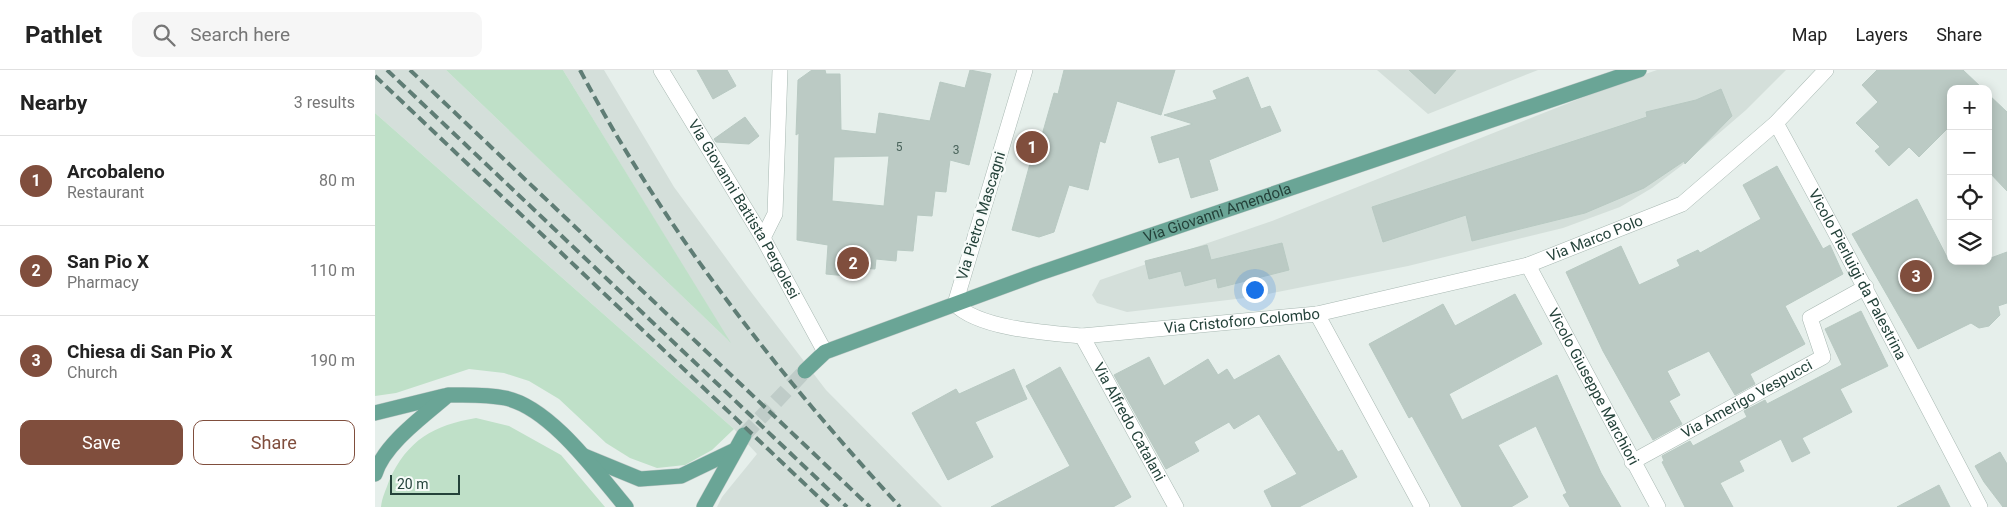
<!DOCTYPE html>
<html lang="en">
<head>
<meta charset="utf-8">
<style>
	body { margin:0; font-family:Roboto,sans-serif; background:#f6f6f6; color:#222 }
	.controls { position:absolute; right:15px; top:15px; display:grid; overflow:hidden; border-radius:10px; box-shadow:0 2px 12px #0003 }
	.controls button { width:45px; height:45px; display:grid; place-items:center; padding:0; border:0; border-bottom:1px solid #e0e0e0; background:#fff; color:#222; font:25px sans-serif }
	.scale { position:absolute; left:15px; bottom:12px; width:70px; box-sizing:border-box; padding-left:5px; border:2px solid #24423a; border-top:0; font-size:14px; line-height:18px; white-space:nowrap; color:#24423a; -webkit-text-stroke:4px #f7fbf9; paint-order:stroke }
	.you { position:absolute; left:879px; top:219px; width:18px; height:18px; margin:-12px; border:4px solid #fff; border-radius:50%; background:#1a73e8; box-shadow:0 0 0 8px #1a73e833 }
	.badge { display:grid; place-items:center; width:32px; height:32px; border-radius:50%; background:#804e3d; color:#fff; font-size:16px; font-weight:700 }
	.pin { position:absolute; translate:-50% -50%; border:2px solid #fff; box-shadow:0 1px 5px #0006 }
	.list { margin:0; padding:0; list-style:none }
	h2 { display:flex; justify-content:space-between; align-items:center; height:65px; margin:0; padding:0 20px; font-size:21px }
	h2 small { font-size:16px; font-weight:400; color:#767676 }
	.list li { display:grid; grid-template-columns:32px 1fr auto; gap:15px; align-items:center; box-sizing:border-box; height:90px; padding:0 20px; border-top:1px solid #e0e0e0 }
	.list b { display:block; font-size:19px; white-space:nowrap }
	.list p { margin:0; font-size:16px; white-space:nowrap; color:#767676 }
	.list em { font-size:16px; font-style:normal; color:#767676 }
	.actions { display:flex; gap:10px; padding:15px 20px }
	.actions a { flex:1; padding:11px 0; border:1px solid #804e3d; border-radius:10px; text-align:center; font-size:18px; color:#804e3d }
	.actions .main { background:#804e3d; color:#fff }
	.icon { flex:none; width:28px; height:28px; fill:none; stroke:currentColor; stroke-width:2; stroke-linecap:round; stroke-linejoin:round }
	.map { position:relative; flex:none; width:1632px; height:437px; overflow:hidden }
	header { display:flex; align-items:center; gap:30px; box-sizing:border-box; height:70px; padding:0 25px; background:#fff; border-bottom:1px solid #e0e0e0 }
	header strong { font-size:24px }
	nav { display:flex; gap:28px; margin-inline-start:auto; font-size:18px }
	.search { width:350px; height:45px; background:#f6f6f6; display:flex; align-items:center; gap:12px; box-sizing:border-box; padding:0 18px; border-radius:10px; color:#767676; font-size:19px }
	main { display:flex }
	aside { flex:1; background:#fff }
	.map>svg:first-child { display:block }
	.built { fill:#d4dfda }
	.green { fill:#bfe0c8 }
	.building { fill:#bbcac4; stroke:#b8c9c2; fill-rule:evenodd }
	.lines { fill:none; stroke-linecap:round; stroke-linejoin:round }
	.major-tunnel { stroke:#bfccc8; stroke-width:15; stroke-dasharray:15 8; stroke-linecap:butt }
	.minor-casing { stroke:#a8b8b2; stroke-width:16 }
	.major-casing { stroke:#c2cac8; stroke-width:16 }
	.minor { stroke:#fff; stroke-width:15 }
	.major { stroke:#6aa596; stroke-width:15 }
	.rail { stroke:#5f7d75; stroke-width:4; stroke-dasharray:10 5; stroke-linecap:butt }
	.labels { text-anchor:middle; stroke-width:5; stroke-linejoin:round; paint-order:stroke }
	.number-label { font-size:12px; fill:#4a645c }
	.street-label { font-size:15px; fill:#24423a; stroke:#f7fbf9 }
</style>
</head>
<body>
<header>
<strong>Pathlet</strong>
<div class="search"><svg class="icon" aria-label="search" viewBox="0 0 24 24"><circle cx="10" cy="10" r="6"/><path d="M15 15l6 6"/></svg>Search here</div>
<nav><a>Map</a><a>Layers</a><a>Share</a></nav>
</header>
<main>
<aside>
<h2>Nearby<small>3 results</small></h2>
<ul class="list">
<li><span class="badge">1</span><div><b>Arcobaleno</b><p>Restaurant</p></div><em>80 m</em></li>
<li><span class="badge">2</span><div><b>San Pio X</b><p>Pharmacy</p></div><em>110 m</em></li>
<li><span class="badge">3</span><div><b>Chiesa di San Pio X</b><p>Church</p></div><em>190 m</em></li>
</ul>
<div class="actions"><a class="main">Save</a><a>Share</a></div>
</aside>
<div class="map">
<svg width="1632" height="437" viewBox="0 0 1632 437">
	<rect width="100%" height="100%" fill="#e6efeb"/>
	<!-- built -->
	<g class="built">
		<path d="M 0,0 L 71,0 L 354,271 L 188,0 L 229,0 L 299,117 L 373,218 L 451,320 L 567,437 L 342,437 L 347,427 L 382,384 L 359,359 L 0,43 Z"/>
		<path d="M 1002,0 L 1163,0 L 1053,44 Z"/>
		<path d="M 1282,0 L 1411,0 L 1371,40 L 1306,96 L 1277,118 L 1245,137 L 1188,158 L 1033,196 L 878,227 L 752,242 L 722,233 L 717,225 L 725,210 L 897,151 L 1244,13 Z"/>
	</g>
	<!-- green -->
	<g class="green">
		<path d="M 71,0 L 188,0 L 356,273 Z"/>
		<path d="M 0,43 L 359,359 L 337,380 L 310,395 L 282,398 L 255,388 L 231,373 L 184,329 L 154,311 L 129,303 L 94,299 L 21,323 L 0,326 Z"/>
		<path d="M 101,348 L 134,356 L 186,385 L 230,437 L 6,437 C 7,427 11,420 14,411 C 32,370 59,355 101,348 Z"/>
	</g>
	<!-- building -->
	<g class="building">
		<path d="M 322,0 L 352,0 L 361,16 L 338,29 Z"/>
		<path d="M 437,0 L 450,0 L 451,4 L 465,4 L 466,60 L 501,64 L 504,43 L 555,51 L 565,12 L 590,18 L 595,0 L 616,4 L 594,95 L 575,90 L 571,122 L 560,121 L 557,146 L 542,145 L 538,181 L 522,180 L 521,191 L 501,189 L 500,199 L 473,197 L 472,206 L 451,204 L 453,175 L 422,170 L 424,63 L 421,65 L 423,10 ZM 514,86 L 509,136 L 457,131 L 459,87 Z"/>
		<path d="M 689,0 L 800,0 L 786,45 L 742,31 L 730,73 L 725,71 L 713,120 L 694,115 L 679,162 L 664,167 L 637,160 L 663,64 L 667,65 L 679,23 L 683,24 Z"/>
		<path d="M 1034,0 L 1081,0 L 1060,24 Z"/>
		<path d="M 1502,0 L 1588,0 L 1608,19 L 1576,19 L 1576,55 L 1544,87 L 1534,77 L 1514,96 L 1500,81 L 1505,77 L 1481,53 L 1503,32 L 1487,15 Z"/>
		<path d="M 873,7 L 886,39 L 895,36 L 906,61 L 834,90 L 843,120 L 816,128 L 804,87 L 784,93 L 776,67 L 818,54 L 789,45 L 842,29 L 838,21 Z"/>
		<path d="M 1346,19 L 1357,46 L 1310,94 L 1309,91 L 1269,118 L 1210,143 L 1097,171 L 1091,145 L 1008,172 L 997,137 L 1248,55 L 1272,47 L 1271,42 L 1321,30 Z"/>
		<path d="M 1613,24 L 1632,42 L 1632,121 L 1613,101 Z"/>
		<path d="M 370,47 L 384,66 L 374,74 L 341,72 L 339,69 Z"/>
		<path d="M 1402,96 L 1448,179 L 1455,175 L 1468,204 L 1410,236 L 1430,274 L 1375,304 L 1380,314 L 1360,325 L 1334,281 L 1292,301 L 1305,325 L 1294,331 L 1307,354 L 1278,370 L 1228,281 L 1191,202 L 1246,176 L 1264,215 L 1305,196 L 1302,190 L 1323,180 L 1325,183 L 1386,149 L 1368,115 Z"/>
		<path d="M 1542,129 L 1574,191 L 1613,191 L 1613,189 L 1632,182 L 1632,233 L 1623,236 L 1625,245 L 1614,256 L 1604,258 L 1596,253 L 1543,279 L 1477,164 Z"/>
		<path d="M 907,173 L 914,200 L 843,218 L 841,208 L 810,216 L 806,201 L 774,209 L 770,191 L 832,175 L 836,190 Z"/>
		<path d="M 1140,224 L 1167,274 L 1074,324 L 1087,350 L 1182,305 L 1226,403 L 1246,437 L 1195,437 L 1188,425 L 1192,423 L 1161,356 L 1123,375 L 1153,427 L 1136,437 L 1087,437 L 1037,346 L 1034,348 L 994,274 L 1068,234 L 1080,256 Z"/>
		<path d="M 1486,241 L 1513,296 L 1465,319 L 1477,342 L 1427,368 L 1435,383 L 1417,392 L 1406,369 L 1364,391 L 1369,401 L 1345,413 L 1358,437 L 1310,437 L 1287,392 L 1289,391 L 1287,386 L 1315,371 L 1318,376 L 1372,347 L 1369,341 L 1390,330 L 1392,334 L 1467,295 L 1450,259 Z"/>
		<path d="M 904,285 L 963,382 L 967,380 L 982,407 L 924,437 L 897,437 L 889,421 L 922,404 L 884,344 L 859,359 L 854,352 L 819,372 L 824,381 L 791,399 L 739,305 L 774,287 L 789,316 L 833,289 L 843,305 L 852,299 L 859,310 Z"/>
		<path d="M 685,297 L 756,427 L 738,437 L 616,437 L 695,396 L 651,316 Z"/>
		<path d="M 639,299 L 652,329 L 600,352 L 618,387 L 573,410 L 537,343 L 581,319 L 584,324 Z"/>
		<path d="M 1625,382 L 1632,394 L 1632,437 L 1628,437 L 1609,412 L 1600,396 Z"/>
		<path d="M 1564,415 L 1575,437 L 1522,437 Z"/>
	</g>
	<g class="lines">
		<!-- major-tunnel -->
		<path class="major-tunnel" d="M 369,365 L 430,301"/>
		<!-- minor casing -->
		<g class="minor-casing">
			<g id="minor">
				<path id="s1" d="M 286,0 L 388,168 L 450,282"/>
				<path id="s2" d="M 650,0 L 580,234 C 604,259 673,263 707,266 L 942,244 L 1153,195 L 1307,134 L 1401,53 L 1451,0"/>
				<path id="s3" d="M 1401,53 C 1471,180 1538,309 1605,437"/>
				<path d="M 388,168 L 400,144 L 405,0"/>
				<path id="s4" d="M 1153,195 L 1283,437"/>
				<path d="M 942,244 L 1047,437"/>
				<path id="s5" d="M 707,266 L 801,437"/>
				<path id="s6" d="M 1257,392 L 1448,287 L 1435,248 L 1491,217"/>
			</g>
		</g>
		<!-- major casing -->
		<g class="major-casing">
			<g id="major">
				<path id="s7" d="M 430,301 L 450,282 L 662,204 L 1264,0"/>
				<path d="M 0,343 L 69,326"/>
				<path d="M 209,386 L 265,409 L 306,406 L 358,381"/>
				<path d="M 0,404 C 9,374 50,345 73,325 C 92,325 111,324 130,328 C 175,337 222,403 251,437"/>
				<path d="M 329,437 L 369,365"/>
			</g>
		</g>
		<!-- minor -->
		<use href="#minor" class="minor"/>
		<!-- major -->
		<use href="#major" class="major"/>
		<!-- rail -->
		<g class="rail">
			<path d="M 12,0 L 472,437"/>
			<path d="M 35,0 L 495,437"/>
			<path d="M 205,0 C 290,161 402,303 525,437"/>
			<path d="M 0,6 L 454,437"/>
		</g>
	</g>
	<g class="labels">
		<!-- number labels -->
		<g class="number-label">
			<text x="524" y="81">5</text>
			<text x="581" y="84">3</text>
		</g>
		<!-- street labels -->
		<g class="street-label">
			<text dy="5" stroke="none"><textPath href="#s1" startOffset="162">Via Giovanni Battista Pergolesi</textPath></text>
			<text dy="5" stroke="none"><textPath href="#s7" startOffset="444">Via Giovanni Amendola</textPath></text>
			<text transform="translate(606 146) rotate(-73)" y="5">Via Pietro Mascagni</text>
			<text dy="5" stroke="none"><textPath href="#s2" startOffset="902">Via Marco Polo</textPath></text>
			<text dy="5" stroke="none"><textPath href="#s3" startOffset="172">Vicolo Pierluigi da Palestrina</textPath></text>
			<text dy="5" stroke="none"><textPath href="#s2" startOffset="538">Via Cristoforo Colombo</textPath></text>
			<text dy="5" stroke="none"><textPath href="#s4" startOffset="138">Vicolo Giuseppe Marchiori</textPath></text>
			<text dy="5" stroke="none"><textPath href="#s6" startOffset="131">Via Amerigo Vespucci</textPath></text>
			<text dy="5" stroke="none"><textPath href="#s5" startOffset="98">Via Alfredo Catalani</textPath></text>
		</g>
	</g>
</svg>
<div class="controls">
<button>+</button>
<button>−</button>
<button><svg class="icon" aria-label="locate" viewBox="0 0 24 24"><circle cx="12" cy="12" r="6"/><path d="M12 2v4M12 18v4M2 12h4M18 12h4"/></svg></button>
<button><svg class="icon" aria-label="layers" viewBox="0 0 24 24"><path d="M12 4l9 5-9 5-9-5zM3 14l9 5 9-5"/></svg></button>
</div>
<div class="scale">20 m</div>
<div class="you"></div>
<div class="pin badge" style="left:657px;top:77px">1</div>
<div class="pin badge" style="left:478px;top:193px">2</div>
<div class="pin badge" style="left:1541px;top:206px">3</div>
</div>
</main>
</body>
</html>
